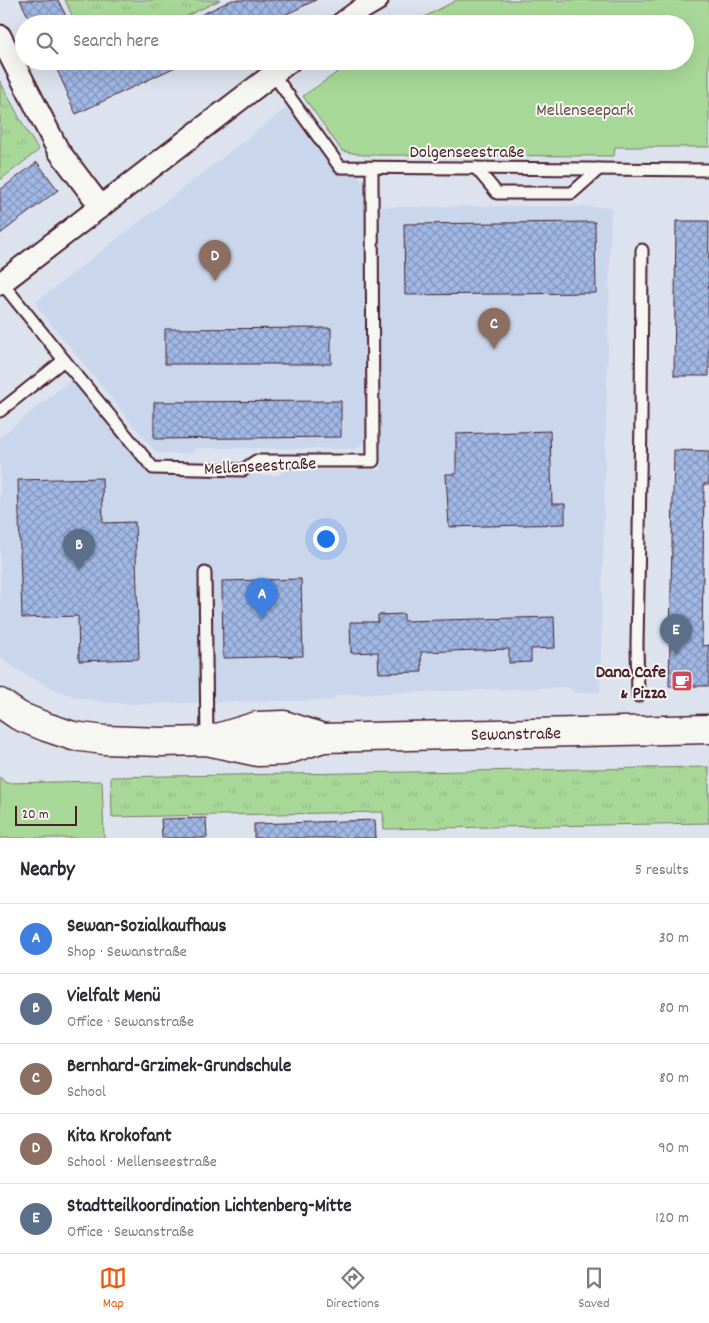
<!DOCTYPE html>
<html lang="en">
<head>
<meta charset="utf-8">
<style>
	body { margin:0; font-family:Dekko,sans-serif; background:#f2f2f3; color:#2b2b33 }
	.scale { position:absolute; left:15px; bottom:12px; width:62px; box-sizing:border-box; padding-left:5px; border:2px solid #4a1f2b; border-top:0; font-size:14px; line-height:18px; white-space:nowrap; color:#4a1f2b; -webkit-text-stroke:4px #f6f6f2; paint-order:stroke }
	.you { position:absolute; left:325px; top:538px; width:18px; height:18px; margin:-12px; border:4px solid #fff; border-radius:50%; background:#1a73e8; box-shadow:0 0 0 8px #1a73e833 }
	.badge { display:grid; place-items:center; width:32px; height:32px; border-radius:50%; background:#ea580c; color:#fff; font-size:16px; font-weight:700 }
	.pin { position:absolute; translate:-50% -41px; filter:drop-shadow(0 1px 2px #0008) }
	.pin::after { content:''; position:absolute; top:26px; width:18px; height:15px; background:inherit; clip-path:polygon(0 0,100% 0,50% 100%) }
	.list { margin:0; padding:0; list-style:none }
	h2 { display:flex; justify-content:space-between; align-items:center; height:65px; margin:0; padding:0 20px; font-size:21px }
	h2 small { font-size:16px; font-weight:400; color:#7c7c81 }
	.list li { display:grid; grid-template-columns:32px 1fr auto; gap:15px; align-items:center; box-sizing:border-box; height:70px; padding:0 20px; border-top:1px solid #e1e1e2 }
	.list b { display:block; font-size:19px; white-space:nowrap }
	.list p { margin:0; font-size:16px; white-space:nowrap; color:#7c7c81 }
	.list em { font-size:16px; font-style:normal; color:#7c7c81 }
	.icon { flex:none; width:28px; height:28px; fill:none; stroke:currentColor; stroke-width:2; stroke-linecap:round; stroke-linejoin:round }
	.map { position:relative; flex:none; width:709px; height:838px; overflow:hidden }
	.search { position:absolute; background:#fff; box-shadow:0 5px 20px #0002; left:15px; right:15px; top:15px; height:55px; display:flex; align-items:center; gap:12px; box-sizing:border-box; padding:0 18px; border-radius:28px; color:#7c7c81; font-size:19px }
	.sheet { height:415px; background:#fff }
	nav { display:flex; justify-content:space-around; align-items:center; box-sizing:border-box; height:70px; border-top:1px solid #e1e1e2; background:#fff; font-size:14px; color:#7c7c81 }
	nav a { display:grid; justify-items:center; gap:2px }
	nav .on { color:#ea580c }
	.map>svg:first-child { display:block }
	.built { fill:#cad6eb }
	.grass { fill:url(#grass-tufts); stroke:#797c62 }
	.park { fill:#a8d898; stroke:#797c62 }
	.building { fill:url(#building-cross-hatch); stroke:#4a1f2b }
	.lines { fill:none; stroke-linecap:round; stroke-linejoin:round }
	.service-casing { stroke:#4a1f2b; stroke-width:15 }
	.minor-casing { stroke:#4a1f2b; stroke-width:25 }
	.tertiary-casing { stroke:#4a1f2b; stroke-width:31 }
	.service { stroke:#f6f6f2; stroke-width:11 }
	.minor { stroke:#f6f6f2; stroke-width:21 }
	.tertiary { stroke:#f6f6f2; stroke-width:28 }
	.labels { text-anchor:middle; stroke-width:4; stroke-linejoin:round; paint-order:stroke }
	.park-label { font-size:18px; fill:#624d46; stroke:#f6f6f2 }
	.street-label { font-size:18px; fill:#4a1f2b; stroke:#f6f6f2 }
	.poi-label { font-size:18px; font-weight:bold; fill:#4a1f2b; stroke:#f6f6f2; text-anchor:end }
</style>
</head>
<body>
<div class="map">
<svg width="709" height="838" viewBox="0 0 709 838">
	<defs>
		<pattern id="grass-tufts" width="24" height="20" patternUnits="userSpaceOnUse" patternTransform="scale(1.25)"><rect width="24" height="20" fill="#a8d898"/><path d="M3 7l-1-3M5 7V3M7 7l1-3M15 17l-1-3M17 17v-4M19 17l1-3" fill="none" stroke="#92b983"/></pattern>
		<pattern id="building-cross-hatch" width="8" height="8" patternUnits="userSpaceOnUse" patternTransform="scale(1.25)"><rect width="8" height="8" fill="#a0b8e5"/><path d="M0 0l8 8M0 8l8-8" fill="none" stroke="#8495ba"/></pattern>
	</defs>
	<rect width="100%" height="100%" fill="#dce3ee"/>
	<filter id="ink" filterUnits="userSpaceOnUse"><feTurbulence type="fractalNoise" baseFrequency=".02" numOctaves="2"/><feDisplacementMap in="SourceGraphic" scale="10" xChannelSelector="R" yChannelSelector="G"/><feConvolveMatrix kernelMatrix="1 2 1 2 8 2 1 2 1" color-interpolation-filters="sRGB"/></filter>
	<g filter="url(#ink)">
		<!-- built -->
		<g class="built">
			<path d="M 289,106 L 335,173 L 357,173 L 368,190 L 368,439 L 356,449 L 196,448 L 191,454 L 156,453 L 38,308 L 37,301 Z"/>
			<path d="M 530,206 L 611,207 L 600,692 L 575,693 L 569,687 L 338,695 L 333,700 L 131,704 L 103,702 L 75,697 L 52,688 L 26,675 L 7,663 L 0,656 L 0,437 L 71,380 L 150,475 L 279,475 L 285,470 L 381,470 L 379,207 Z"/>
		</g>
		<!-- grass -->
		<g class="grass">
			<path d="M 65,0 L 220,0 L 170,24 L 76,24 Z"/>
			<path d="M 0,81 L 27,132 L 39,150 L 0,180 Z"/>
			<path d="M 709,767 L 709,823 L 384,829 L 383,812 L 112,817 L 111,777 Z"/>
		</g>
		<!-- park -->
		<g class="park">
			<path d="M 457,0 L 709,0 L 709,147 L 615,147 L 614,156 L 363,155 L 342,151 L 303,96 L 354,61 L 685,61 L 685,24 L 411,24 Z"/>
			<path d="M 0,777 L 6,783 L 102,781 L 104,838 L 0,838 Z"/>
		</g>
		<!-- building -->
		<g class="building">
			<path d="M 20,0 L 58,0 L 70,24 L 32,24 Z"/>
			<path d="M 232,0 L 316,0 L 266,24 L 182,24 Z"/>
			<path d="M 53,61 L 188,61 L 76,114 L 67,95 L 68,94 Z"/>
			<path d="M 37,162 L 58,190 L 0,234 L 0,190 Z"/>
			<path d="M 676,221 L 709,221 L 708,342 L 709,342 L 709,376 L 674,376 Z"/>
			<path d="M 595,222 L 596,293 L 405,295 L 404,224 Z"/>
			<path d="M 331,328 L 331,364 L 165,364 L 165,329 Z"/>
			<path d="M 341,401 L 341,437 L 154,439 L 154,402 Z"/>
			<path d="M 550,431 L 552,504 L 565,504 L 565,524 L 449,527 L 446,474 L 456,474 L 456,434 Z"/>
			<path d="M 674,450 L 709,451 L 709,484 L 704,484 L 702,646 L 709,645 L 709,686 L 669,686 Z"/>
			<path d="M 102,478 L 103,523 L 135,522 L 139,659 L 79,661 L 78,616 L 22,618 L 18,480 Z"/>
			<path d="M 301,579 L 303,656 L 223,658 L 222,581 Z"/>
			<path d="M 404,614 L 404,621 L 554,617 L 555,648 L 531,649 L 531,662 L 509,663 L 509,649 L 421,652 L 422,672 L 379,673 L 378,652 L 351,653 L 350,622 L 378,622 L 378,615 Z"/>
			<path d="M 206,818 L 207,838 L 162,838 L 161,819 Z"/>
			<path d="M 375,820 L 376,838 L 254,838 L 254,824 Z"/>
		</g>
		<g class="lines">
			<!-- service casing -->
			<g class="service-casing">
				<g id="service">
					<path d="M 273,74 L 340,167 L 709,170"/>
					<path d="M 476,168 L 497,193 L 572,193 L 599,169"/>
					<path d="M 2,283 L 64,360 L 153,468 L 243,470 L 256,461 L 373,461 L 372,168"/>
					<path d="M 0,411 L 64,360"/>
					<path d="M 205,573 L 207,741"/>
					<path d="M 638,696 L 637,645 L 641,419 L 642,250"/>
				</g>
			</g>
			<!-- minor casing -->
			<g class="minor-casing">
				<g id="minor">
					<path d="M 341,24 L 360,10 L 377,0"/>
					<path d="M 0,36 L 58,150 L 101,207"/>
					<path d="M 0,284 L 290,61"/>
				</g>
			</g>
			<!-- tertiary casing -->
			<g class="tertiary-casing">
				<g id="tertiary">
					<path d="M 0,703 L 19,716 L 46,727 L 73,736 L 104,740 L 161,742 L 207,741 L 258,752 L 284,751 L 323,738 L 709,729"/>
					<path d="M 211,740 L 257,726 L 284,725 L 323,738"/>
				</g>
			</g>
			<!-- service -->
			<use href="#service" class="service"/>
			<!-- minor -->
			<use href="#minor" class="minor"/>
			<!-- tertiary -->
			<use href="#tertiary" class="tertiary"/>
		</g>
	</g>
	<!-- icons -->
	<defs>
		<g id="cafe-square" transform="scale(1.125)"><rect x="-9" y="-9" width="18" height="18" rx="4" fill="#d1495b" stroke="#f6f6f2"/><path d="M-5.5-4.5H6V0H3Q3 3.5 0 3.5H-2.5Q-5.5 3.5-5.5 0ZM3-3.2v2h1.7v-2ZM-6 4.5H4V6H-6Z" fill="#fff"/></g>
	</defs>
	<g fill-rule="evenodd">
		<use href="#cafe-square" x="682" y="681"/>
	</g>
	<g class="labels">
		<!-- park labels -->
		<g class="park-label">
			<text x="585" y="115">Mellenseepark</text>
		</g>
		<!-- street labels -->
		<g class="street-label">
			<text x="467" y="157">Dolgenseestraße</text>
			<text transform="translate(260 465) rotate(-3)" y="6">Mellenseestraße</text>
			<text transform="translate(516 733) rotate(-1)" y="6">Sewanstraße</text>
		</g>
		<!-- poi labels -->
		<g class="poi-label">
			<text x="666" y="677">Dana Cafe<tspan x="666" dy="21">&amp; Pizza</tspan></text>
		</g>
	</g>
</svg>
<div class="scale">20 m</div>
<div class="you"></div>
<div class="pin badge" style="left:262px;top:619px;background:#3f7fe0">A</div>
<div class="pin badge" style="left:79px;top:570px;background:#5c6f8a">B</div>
<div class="pin badge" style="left:494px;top:349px;background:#8d6e63">C</div>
<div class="pin badge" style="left:215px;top:281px;background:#8d6e63">D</div>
<div class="pin badge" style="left:676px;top:655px;background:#5c6f8a">E</div>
<div class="search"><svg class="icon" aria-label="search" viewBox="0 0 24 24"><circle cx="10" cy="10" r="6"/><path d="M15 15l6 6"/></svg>Search here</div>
</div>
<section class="sheet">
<h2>Nearby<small>5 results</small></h2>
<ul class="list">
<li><span class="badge" style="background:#3f7fe0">A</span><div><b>Sewan-Sozialkaufhaus</b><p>Shop · Sewanstraße</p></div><em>30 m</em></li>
<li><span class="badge" style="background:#5c6f8a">B</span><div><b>Vielfalt Menü</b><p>Office · Sewanstraße</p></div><em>80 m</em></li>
<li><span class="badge" style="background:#8d6e63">C</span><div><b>Bernhard-Grzimek-Grundschule</b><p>School</p></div><em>80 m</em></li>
<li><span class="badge" style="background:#8d6e63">D</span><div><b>Kita Krokofant</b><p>School · Mellenseestraße</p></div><em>90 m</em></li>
<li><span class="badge" style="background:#5c6f8a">E</span><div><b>Stadtteilkoordination Lichtenberg-Mitte</b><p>Office · Sewanstraße</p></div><em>120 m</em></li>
</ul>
</section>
<nav>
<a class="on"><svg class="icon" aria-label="map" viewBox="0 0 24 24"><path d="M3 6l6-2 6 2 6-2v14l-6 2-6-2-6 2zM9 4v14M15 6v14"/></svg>Map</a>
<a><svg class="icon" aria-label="directions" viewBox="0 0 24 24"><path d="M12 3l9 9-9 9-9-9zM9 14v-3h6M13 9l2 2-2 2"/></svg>Directions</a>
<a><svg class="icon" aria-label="saved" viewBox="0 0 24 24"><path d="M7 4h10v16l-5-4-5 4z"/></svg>Saved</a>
</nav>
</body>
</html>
